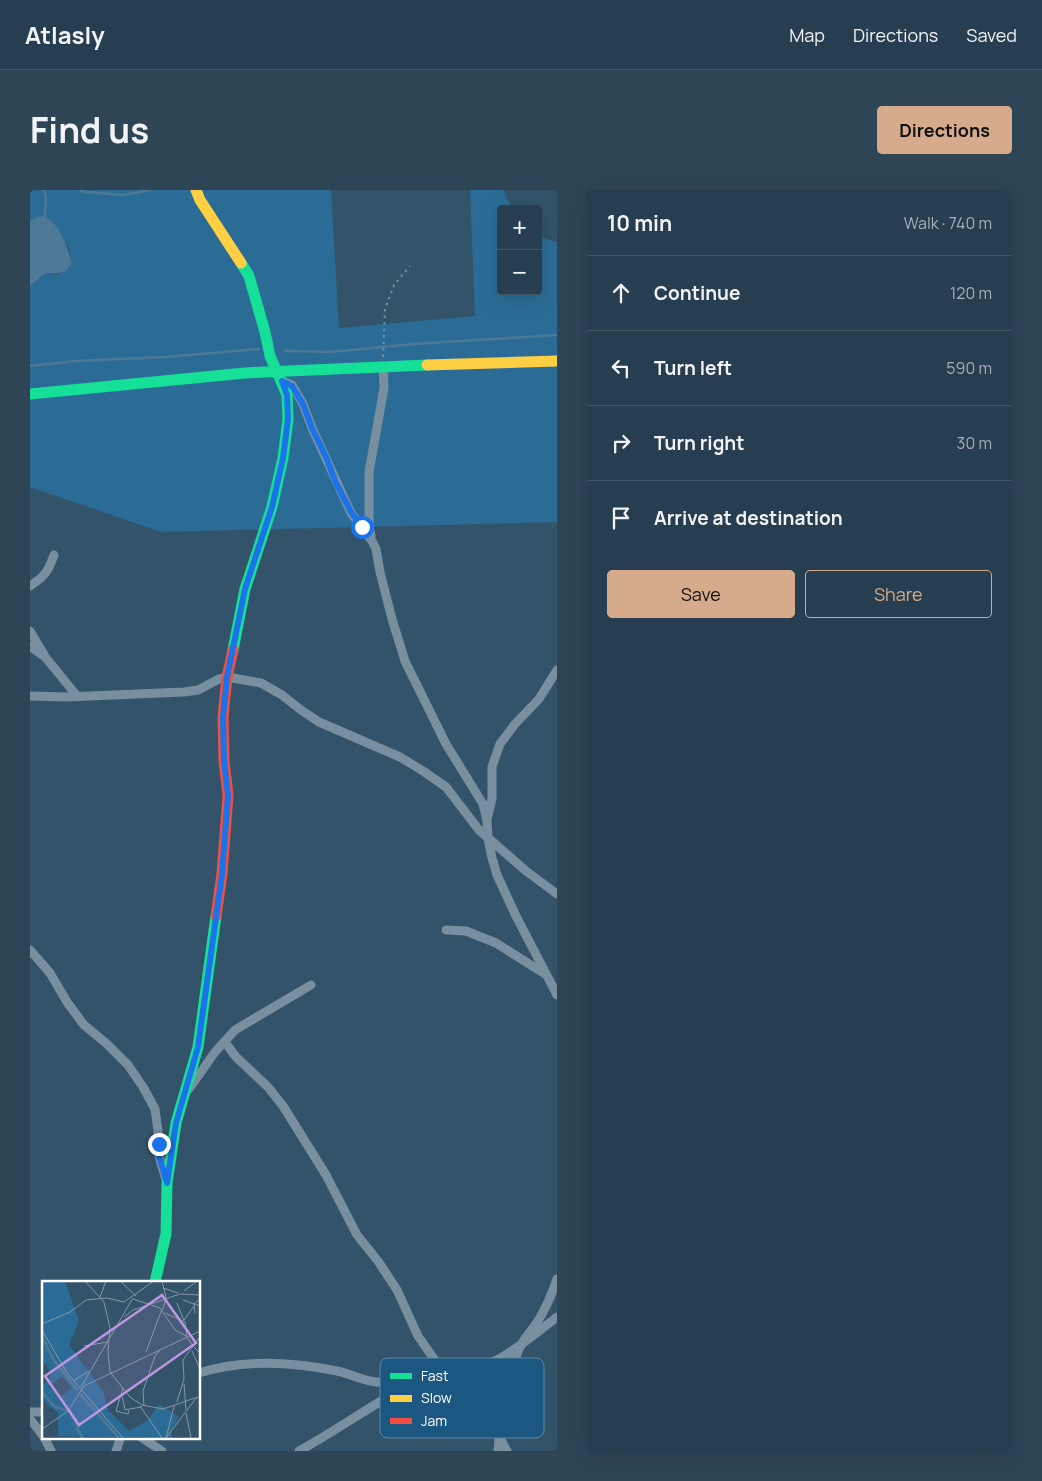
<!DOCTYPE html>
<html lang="en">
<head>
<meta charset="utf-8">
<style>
	body { margin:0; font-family:Manrope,sans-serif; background:#2e4556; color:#f1f3f6 }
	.controls { position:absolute; right:15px; top:15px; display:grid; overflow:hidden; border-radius:5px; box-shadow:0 5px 20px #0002 }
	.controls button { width:45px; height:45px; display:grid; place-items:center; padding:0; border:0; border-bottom:1px solid #425766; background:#263e4f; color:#f1f3f6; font:25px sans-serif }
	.stop { position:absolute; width:15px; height:15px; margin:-11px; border:4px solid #1a73e8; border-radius:50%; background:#fff }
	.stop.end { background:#1a73e8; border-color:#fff; box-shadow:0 1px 5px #0008 }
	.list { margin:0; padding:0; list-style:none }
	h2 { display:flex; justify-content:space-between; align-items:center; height:65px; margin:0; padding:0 20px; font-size:21px }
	h2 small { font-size:16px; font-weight:400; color:#a4aeb7 }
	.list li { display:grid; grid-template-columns:32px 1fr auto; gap:15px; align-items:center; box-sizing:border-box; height:75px; padding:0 20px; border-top:1px solid #425766 }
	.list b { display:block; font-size:19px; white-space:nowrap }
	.list em { font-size:16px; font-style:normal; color:#a4aeb7 }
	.actions { display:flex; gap:10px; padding:15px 20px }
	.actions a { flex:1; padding:11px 0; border:1px solid #d6ab8b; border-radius:5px; text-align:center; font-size:18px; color:#d6ab8b }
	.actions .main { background:#d6ab8b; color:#111 }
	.icon { flex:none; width:28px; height:28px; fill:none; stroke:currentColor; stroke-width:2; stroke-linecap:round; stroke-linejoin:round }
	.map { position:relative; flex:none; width:527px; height:1261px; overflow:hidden; border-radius:5px }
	header { display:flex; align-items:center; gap:30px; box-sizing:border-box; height:70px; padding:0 25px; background:#263e4f; border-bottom:1px solid #425766 }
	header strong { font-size:24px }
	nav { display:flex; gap:28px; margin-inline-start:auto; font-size:18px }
	.intro { display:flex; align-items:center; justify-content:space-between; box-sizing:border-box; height:120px; padding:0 30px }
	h1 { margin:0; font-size:35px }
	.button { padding:12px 22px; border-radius:5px; background:#d6ab8b; color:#111; font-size:18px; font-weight:700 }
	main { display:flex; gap:30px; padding:0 30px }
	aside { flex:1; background:#263e4f; border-radius:5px; box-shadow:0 5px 20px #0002 }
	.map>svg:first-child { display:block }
	.green { fill:#2b6c96 }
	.water { fill:#4d7996 }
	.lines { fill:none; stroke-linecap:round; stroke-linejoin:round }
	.stream { stroke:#4d7996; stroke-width:2.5 }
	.path { stroke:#788f9f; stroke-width:2; stroke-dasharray:2.5 4; stroke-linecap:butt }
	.street { stroke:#788f9f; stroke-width:9 }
	.fast { stroke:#16e098; stroke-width:11 }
	.slow { stroke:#ffcf43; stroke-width:11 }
	.jam { stroke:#f24e42; stroke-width:11 }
	.route { stroke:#1a73e8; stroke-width:6 }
	.inset-river { fill:none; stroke:#4d7996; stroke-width:2.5 }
	.inset-road { fill:none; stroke:#8498a5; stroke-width:1 }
	.view { fill:#bd96df; fill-opacity:0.15; stroke:#bd96df; stroke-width:2.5 }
	.inset-edge { fill:none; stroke:#fff; stroke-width:2.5 }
	.key { fill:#1b5780; stroke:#5f89a6; stroke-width:1 }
	.key-label { font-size:14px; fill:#fff }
</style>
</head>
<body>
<header>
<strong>Atlasly</strong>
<nav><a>Map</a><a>Directions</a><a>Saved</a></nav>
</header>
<div class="intro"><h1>Find us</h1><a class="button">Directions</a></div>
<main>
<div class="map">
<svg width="527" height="1261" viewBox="0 0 527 1261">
	<rect width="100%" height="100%" fill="#325369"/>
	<!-- green -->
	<path class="green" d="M 0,0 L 301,0 L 309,138 L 445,126 L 440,0 L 473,0 L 482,19 L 471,19 L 471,101 L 508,101 L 508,47 L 527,52 L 527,332 L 131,342 L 0,297 L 0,96 L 16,83 L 28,85 L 42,73 L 39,58 L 23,32 L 8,27 L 0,31 Z"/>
	<!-- water -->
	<path class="water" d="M 12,26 C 29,30 38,58 42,73 C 34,85 29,84 16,83 L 0,96 L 0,31 L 8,27 Z"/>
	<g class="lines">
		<!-- stream -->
		<g class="stream">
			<path d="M 14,0 L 16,7 L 15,26"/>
			<path d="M 50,0 L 55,2 L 93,5 L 120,0"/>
			<path d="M 255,161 L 300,162 L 384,154 L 527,145"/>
			<path d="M 0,176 L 46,171 L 136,167 L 229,159"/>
		</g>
		<!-- path -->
		<path class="path" d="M 353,167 L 355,119 L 364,95 L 380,76"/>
		<!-- street -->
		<g class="street">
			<path d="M 252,191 L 262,195 L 273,214 L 282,238 L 321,323 L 342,351 L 346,359 L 350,382 L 362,429 L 375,471 L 416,554 L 453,614 L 457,631 L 458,648 L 462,668 L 467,685 L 486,726 L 527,805"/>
			<path d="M 341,346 L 339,337 L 339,282 L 354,198 L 353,177"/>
			<path d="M 0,396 C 15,386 18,382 24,365"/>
			<path d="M 0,441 L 16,468 L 47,506"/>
			<path d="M 0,456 L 12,465"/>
			<path d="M 0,506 L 37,507 L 154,502 L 168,500 L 189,489 L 197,487 L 231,493 L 252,505 L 271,520 L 289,532 L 370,567 L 393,581 L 416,597 L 449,640 L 496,681 L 527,704"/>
			<path d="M 457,629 L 462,609 L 462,577 L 470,554 L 485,534 L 509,509 L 527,480"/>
			<path d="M 416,740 L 436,741 L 466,753 L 515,784"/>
			<path d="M 0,760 L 20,783 L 37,812 L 54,835 L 77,854 L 98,875 L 113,897 L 125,919 L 128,941 L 129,966 L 136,990"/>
			<path d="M 195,852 L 206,867 L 238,897 L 253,916 L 296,985 L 327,1045 L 348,1071 L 367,1100 L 388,1146 L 404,1169 L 418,1186"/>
			<path d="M 159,899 L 185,862 L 205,840 L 281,795"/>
			<path d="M 169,1183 C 213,1169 263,1172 307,1181 C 321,1184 334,1191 347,1192 C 382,1197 416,1188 448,1177 C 455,1174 462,1173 469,1169 C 490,1157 508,1142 527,1127"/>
			<path d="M 406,1190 C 418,1192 434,1195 443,1203 C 457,1213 468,1246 477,1261"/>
			<path d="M 0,1222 L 14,1222"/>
			<path d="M 0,1229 L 14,1247"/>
			<path d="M 14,1247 L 21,1261"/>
			<path d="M 111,1247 L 132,1261"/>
			<path d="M 86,1261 L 91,1247"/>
			<path d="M 269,1261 C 307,1240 342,1215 380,1194"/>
			<path d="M 468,1261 C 471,1225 475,1189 490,1157 C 495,1147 502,1140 508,1131 C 516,1118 522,1104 527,1089"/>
		</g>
		<!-- fast -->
		<g class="fast">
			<path d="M 0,204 L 215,183 L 397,175"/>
			<path d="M 203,460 L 215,399 L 242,317 L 253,268 L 258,229 L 257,205 L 240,166 L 235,142 L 219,86 L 211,73"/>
			<path d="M 125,1092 L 136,1044 L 137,993 L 146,933 L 168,857 L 186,726"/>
		</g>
		<!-- slow -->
		<g class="slow">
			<path d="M 166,0 L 170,10 L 211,73"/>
			<path d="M 397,175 L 527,171"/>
		</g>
		<!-- jam -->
		<path class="jam" d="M 186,726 L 192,684 L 198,605 L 194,571 L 193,527 L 197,487 L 203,460"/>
	</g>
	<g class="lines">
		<!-- route -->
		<path class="route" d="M 129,954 L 129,966 L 137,993 L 146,933 L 168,857 L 192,684 L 198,605 L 194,571 L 193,527 L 197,487 L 215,399 L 242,317 L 253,268 L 258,229 L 257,205 L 252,191 L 262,196 L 273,214 L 282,238 L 296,267 L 306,293 L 321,322 L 332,337"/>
	</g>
	<!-- overview -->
	<g transform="translate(12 1091)">
		<rect width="158" height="158" fill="#325369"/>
		<path d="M 0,0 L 23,0 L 37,40 L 27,64 L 61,110 L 66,129 L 87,150 L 106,139 L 117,123 L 137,136 L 129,150 L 130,157 L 16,155 L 16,131 L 6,125 L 0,115 L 0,106 L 9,94 L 4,83 L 0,82 ZM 20,95 L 30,107 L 18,116 L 8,105 Z" fill="#2b6c96" fill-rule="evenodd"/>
		<path class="inset-river" d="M 0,56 L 12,79 L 36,110M 0,111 L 13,126 L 24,129M 38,113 L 77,157M 28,131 L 35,145M 39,141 L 35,148 L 41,157"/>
		<path class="inset-road" d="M 43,0 L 62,21 L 68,47 L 66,70 L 68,91 L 88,116 L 100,124 L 121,128 L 156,116M 78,0 L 94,15M 120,0 L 124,16 L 121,28M 121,7 L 136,12M 142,10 L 155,0M 58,16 L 64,0M 91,18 L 118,27 L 133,49 L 144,55 L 151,65 L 141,79 L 142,98 L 135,121M 141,19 L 158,25M 135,22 L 142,40M 123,32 L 143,41 L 145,55M 153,32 L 152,23 L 158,18M 82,36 L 91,29 L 138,13 L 158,14M 142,39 L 152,25M 0,43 L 28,31 L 44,19 L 65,17 L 82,21 L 112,0M 0,49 L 25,92 L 81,157M 158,56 L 151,65 L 158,72M 42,65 L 66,61M 150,70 L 158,88M 104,71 L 120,28M 31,100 L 47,90M 142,103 L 144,129M 39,106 L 91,17M 81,107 L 74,130 L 86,133 L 87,128 L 100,126M 80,115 L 83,129 L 86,128M 98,125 L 120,157M 102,125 L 101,110 L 113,75 L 118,69M 144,132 L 149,157M 0,148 L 26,130 L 42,105 L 158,50M 124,157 L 155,116M 124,157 L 132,125"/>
		<path class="view" d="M 120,14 L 154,62 L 37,144 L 3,95 Z"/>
		<rect width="158" height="158" class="inset-edge"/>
	</g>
	<!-- legend -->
	<rect x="350" y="1168" width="164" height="80" rx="8" class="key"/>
	<rect x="360" y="1183" width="22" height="6" fill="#16e098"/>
	<rect x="360" y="1205" width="22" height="7" fill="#ffcf43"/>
	<rect x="360" y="1228" width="22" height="6" fill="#f24e42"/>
	<g class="key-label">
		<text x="391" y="1191">Fast</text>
		<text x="391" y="1213">Slow</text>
		<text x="391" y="1236">Jam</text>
	</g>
</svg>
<div class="controls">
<button>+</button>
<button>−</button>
</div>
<div class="stop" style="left:332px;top:337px"></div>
<div class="stop end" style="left:129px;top:954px"></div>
</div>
<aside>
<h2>10 min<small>Walk · 740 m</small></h2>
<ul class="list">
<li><svg class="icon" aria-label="ahead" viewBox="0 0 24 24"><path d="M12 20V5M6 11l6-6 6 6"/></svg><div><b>Continue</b></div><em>120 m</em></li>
<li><svg class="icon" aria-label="left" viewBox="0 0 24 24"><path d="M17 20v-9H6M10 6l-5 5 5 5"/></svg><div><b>Turn left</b></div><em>590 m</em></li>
<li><svg class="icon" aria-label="right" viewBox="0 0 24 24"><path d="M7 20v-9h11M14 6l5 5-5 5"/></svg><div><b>Turn right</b></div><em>30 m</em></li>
<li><svg class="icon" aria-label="arrive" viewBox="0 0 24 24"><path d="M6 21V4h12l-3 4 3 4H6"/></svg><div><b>Arrive at destination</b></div></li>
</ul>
<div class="actions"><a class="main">Save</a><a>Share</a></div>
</aside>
</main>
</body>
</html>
